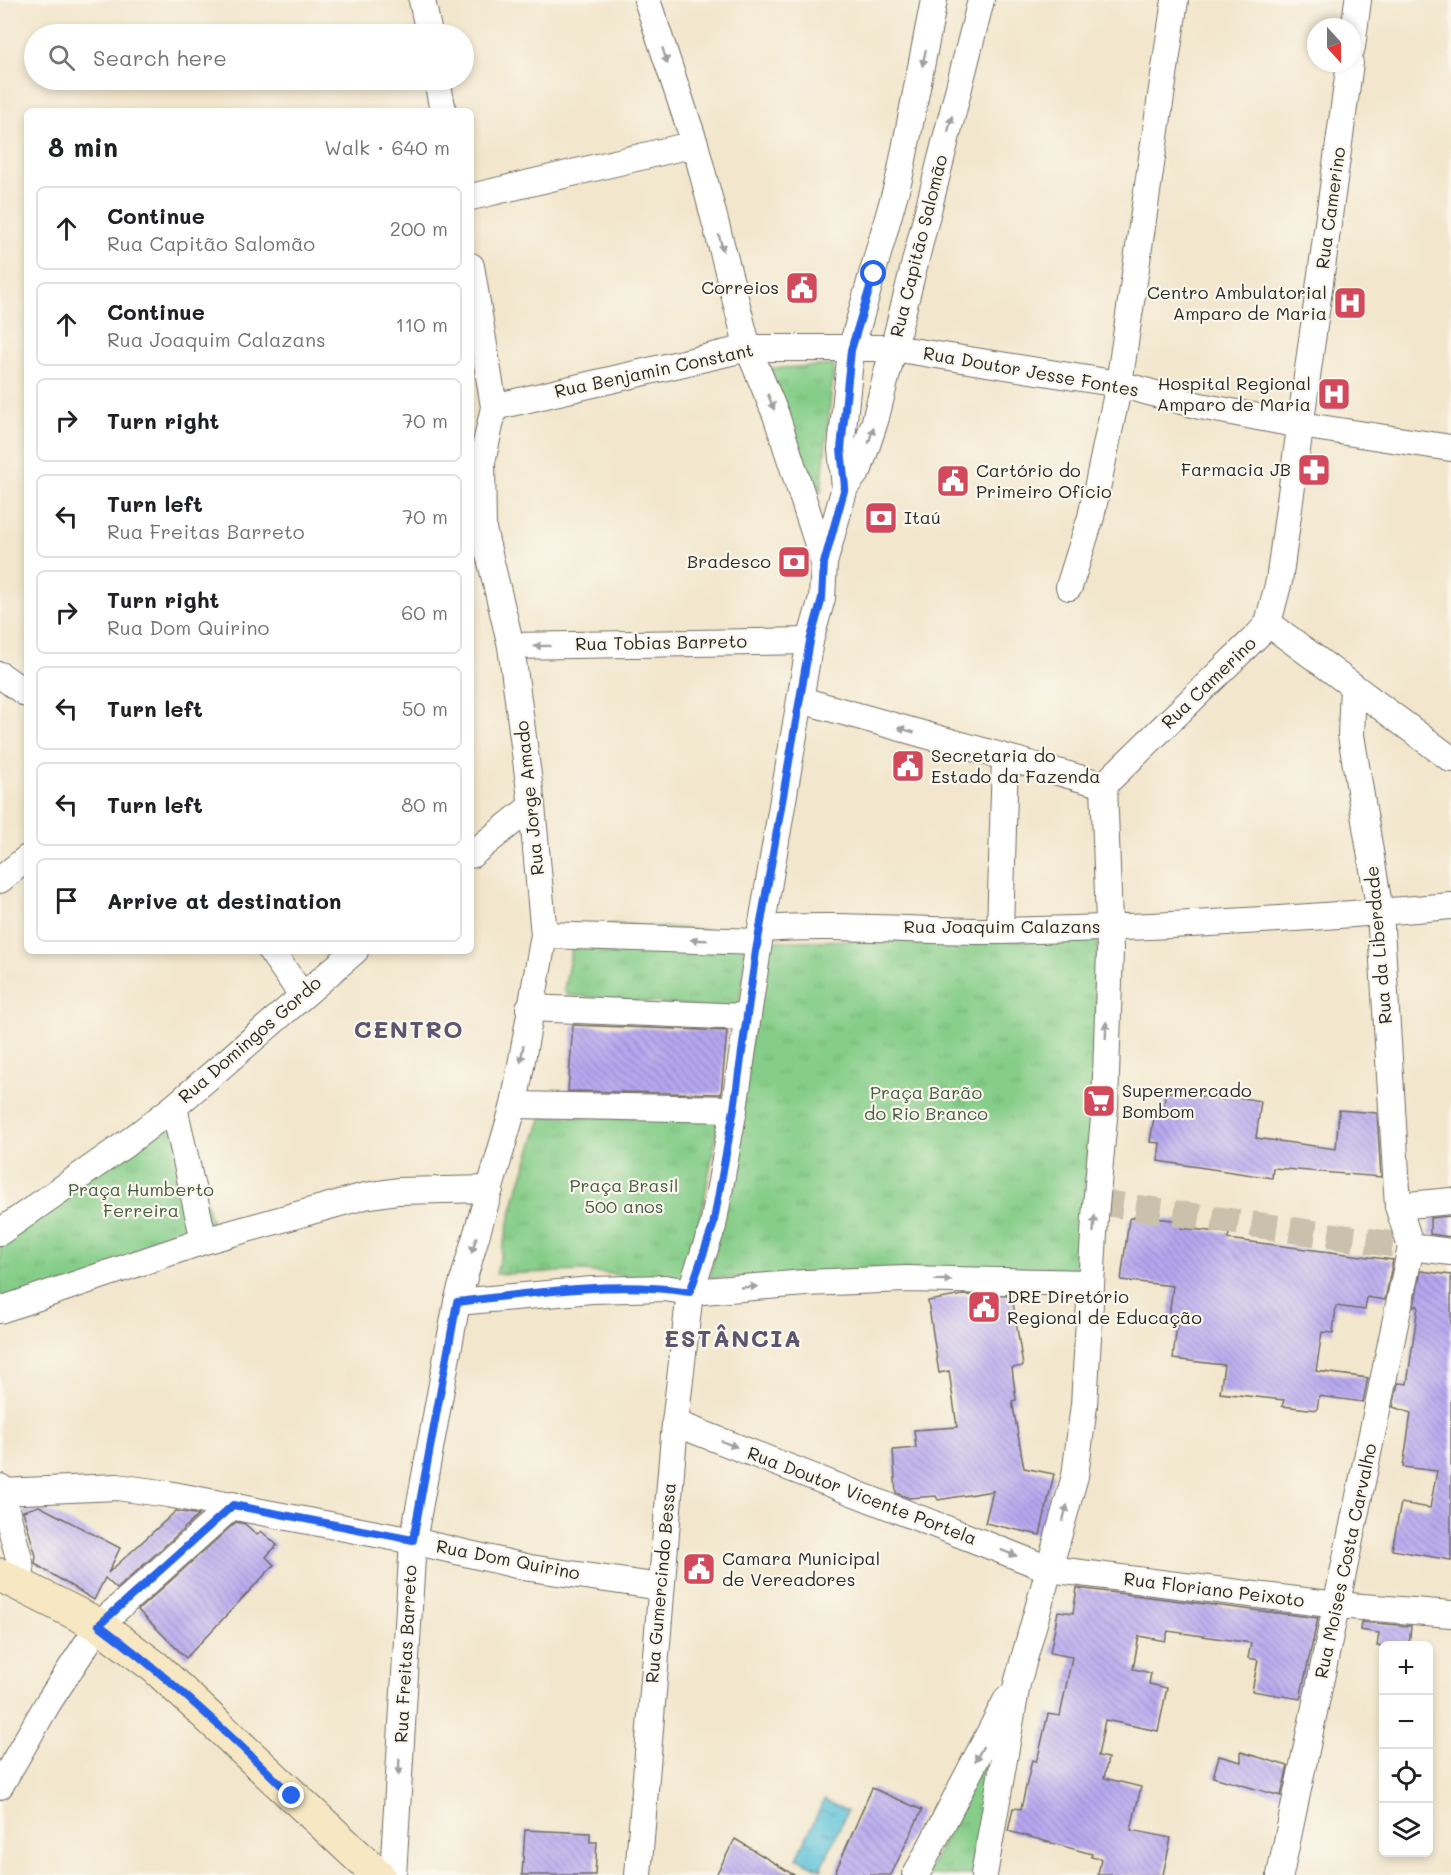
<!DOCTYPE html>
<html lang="en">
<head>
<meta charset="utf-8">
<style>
	body { margin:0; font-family:Mali,sans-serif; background:#f2f2f2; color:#202124 }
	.controls { position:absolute; right:18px; bottom:18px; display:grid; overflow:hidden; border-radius:9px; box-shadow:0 3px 9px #0003 }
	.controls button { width:54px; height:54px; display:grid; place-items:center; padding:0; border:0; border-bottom:2px solid #e0e0e0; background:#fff; color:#202124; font:30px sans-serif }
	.compass { position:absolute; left:1307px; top:18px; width:54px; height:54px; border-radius:50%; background:#fff; box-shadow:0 3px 9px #0003; rotate:159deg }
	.stop { position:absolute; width:18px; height:18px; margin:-14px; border:4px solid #2563eb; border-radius:50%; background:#fff }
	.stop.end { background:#2563eb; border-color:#fff; box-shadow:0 2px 6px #0008 }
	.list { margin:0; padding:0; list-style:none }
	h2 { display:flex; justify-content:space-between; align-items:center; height:78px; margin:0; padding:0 24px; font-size:26px }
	h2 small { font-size:20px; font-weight:400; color:#757577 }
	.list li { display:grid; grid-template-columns:39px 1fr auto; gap:18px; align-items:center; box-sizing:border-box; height:84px; margin:0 12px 12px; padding:0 12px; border:2px solid #e0e0e0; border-radius:9px }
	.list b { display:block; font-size:22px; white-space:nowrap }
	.list p { margin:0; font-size:20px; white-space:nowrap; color:#757577 }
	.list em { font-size:20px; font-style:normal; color:#757577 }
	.icon { flex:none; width:33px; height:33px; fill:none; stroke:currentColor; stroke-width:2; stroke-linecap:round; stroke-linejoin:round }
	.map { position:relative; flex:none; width:1451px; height:1875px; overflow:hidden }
	.search { position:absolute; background:#fff; box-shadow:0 3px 9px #0003; left:24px; top:24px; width:450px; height:66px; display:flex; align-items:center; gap:15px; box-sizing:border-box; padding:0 21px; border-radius:33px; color:#757577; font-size:22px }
	.panel { position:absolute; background:#fff; box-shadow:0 3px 9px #0003; left:24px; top:108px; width:450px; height:846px; border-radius:9px }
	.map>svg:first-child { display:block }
	.grass { fill:url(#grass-tufts); stroke:#587c5a; stroke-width:1.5 }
	.water { fill:url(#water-ripples); stroke:#437682; stroke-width:1.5 }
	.building { fill:url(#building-back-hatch) }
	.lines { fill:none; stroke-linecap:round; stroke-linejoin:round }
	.street-tunnel { stroke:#cac1ac; stroke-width:26; stroke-dasharray:26 13; stroke-linecap:butt }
	.street-casing { stroke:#716c63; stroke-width:28 }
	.secondary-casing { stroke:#716c63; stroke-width:35 }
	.street { stroke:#fff; stroke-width:26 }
	.secondary { stroke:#f7e8c3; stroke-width:33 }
	.oneway { fill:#a0a0a0 }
	.route { stroke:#2563eb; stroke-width:8 }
	.labels { text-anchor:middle; stroke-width:4.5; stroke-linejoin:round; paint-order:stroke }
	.street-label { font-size:18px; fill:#2b2b2b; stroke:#fbf7ec }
	.poi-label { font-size:18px; fill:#2b2b2b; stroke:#fbf7ec; text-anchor:start }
	.park-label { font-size:18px; fill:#465c47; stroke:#fbf7ec }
	.district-label { font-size:24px; font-weight:bold; letter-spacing:1.5px; fill:#5c5670; stroke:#fbf7ec }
</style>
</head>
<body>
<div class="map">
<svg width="1451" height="1875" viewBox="0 0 1451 1875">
	<defs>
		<pattern id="grass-tufts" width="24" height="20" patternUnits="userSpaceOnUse" patternTransform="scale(1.5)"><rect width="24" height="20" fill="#85cd88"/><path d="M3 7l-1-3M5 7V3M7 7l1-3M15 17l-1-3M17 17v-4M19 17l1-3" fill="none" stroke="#73b076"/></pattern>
		<pattern id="water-ripples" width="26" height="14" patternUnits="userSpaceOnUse" patternTransform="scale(1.5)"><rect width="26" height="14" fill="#5bc2d8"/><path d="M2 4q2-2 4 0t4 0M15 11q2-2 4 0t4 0" fill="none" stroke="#4b9eaf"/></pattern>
		<pattern id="building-back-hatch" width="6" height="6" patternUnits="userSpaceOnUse" patternTransform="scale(1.5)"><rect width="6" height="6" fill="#b6a7f0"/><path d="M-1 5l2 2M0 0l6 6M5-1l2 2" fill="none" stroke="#9488c3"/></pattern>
	</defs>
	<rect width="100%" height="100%" fill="#fbf7ec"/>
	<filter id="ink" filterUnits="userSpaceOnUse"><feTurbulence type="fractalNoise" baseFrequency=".0167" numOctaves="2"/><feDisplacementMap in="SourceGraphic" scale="12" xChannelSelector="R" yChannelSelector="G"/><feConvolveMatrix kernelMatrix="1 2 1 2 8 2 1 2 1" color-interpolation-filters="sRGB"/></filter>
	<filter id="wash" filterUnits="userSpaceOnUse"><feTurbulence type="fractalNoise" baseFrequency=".008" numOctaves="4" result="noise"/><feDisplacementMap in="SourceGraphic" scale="24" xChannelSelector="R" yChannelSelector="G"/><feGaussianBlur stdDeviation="1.35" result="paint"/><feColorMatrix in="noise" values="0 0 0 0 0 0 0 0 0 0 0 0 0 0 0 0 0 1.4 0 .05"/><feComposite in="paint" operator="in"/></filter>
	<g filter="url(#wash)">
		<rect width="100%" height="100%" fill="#f2e6cc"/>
		<!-- grass -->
		<g class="grass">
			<path d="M 834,365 L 821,492 L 765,401 L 762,369 Z"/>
			<path d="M 615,924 L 749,933 L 738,1010 L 567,995 L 564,989 L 576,927 Z"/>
			<path d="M 936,940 L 1098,941 L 1095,1046 L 1080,1271 L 710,1278 L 767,941 Z"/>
			<path d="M 174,1104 L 218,1241 L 0,1306 L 0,1223 Z"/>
			<path d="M 542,1116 L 719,1119 L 689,1282 L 583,1271 L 496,1274 L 516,1195 Z"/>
			<path d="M 1009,1699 L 982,1875 L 927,1875 Z"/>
		</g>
		<!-- water -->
		<path class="water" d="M 824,1800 L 847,1811 L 821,1869 L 797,1858 Z"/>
		<g id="blocks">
			<!-- building -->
			<g class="building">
				<path d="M 573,1025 L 727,1031 L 721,1094 L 568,1091 Z"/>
				<path d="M 1166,1091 L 1224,1100 L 1225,1095 L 1261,1101 L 1256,1138 L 1336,1149 L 1339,1110 L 1377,1113 L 1381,1177 L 1273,1168 L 1272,1178 L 1158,1161 L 1160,1143 L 1150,1142 L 1155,1111 L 1163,1112 Z"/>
				<path d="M 1137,1216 L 1182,1221 L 1181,1228 L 1229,1233 L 1228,1239 L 1393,1260 L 1385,1300 L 1367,1297 L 1365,1310 L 1336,1306 L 1333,1333 L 1322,1332 L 1316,1371 L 1368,1378 L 1363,1402 L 1319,1396 L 1317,1410 L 1282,1406 L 1284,1400 L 1220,1393 L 1224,1365 L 1173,1359 L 1177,1324 L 1168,1323 L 1173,1286 L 1121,1280 L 1129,1219 Z"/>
				<path d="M 1451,1216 L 1451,1237 L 1430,1234 L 1430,1218 Z"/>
				<path d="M 1421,1271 L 1451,1275 L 1451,1560 L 1392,1550 L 1401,1503 L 1430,1508 L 1437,1471 L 1403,1467 L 1411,1413 L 1393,1407 L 1398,1383 L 1407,1384 L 1418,1306 L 1414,1306 Z"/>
				<path d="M 963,1295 L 1012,1296 L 1023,1366 L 1012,1368 L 1016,1400 L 1012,1401 L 1024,1468 L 1054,1474 L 1040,1535 L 985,1523 L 993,1491 L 938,1500 L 936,1496 L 909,1498 L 896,1493 L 893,1450 L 916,1448 L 914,1430 L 957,1427 L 949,1371 L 939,1373 L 928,1301 Z"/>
				<path d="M 39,1506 L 120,1548 L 108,1573 L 176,1511 L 199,1515 L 117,1589 L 105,1578 L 94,1600 L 35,1564 L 36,1556 L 23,1511 Z"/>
				<path d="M 236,1522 L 245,1524 L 257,1535 L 261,1531 L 277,1545 L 266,1557 L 274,1565 L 186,1658 L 138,1610 Z"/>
				<path d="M 1077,1588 L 1318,1618 L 1300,1699 L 1252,1691 L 1258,1660 L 1248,1658 L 1251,1643 L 1168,1631 L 1165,1641 L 1139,1636 L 1133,1669 L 1151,1673 L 1149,1684 L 1167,1688 L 1158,1731 L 1105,1720 L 1098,1756 L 1108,1758 L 1104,1778 L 1141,1787 L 1131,1830 L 1171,1838 L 1163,1875 L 1098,1875 L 1101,1859 L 1091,1857 L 1092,1854 L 1008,1831 L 1013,1808 L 1021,1809 L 1032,1760 L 1036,1761 L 1039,1753 L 1048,1714 L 1060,1716 L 1072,1657 L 1050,1653 L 1058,1611 L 1073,1613 Z"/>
				<path d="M 1361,1622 L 1411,1626 L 1409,1646 L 1377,1646 L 1379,1633 L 1360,1630 Z"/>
				<path d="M 1241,1752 L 1288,1766 L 1281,1796 L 1213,1777 L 1219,1756 L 1241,1762 Z"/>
				<path d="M 872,1788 L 922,1810 L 891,1875 L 834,1875 Z"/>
				<path d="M 525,1830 L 590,1833 L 590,1842 L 597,1842 L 595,1875 L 522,1875 Z"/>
				<path d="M 735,1839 L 794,1875 L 716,1875 Z"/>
			</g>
		</g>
	</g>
	<g filter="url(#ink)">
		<use href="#blocks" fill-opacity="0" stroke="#716c63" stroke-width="1.5"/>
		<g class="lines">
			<!-- street-tunnel -->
			<path class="street-tunnel" d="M 1097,1202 L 1411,1247"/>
			<!-- street casing -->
			<g class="street-casing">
				<g id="street">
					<path d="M 422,0 L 429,34"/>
					<path d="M 647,0 L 695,144 L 748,348 L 776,415 L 824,563"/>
					<path d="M 1352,47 L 1358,0"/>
					<path d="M 437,80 L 443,111"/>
					<path d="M 471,197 L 695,144"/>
					<path d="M 494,407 L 748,348 L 893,348 L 1119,384 L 1200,406 L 1300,425 L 1451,448"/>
					<path d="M 845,487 L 841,449 L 851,350 L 900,175 L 934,0"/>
					<path d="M 1069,587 L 1091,517 L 1119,384 L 1175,0"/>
					<path d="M 1268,623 L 1451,759"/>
					<path d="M 511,646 L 810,641"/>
					<path d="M 0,675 L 27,694"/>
					<path d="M 1353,686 L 1351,735 L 1380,912 L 1398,1206 L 1411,1247 L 1451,1252"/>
					<path d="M 801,700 L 1104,785"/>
					<path d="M 1104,785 L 1259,634 L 1268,623 L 1279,581 L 1350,63"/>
					<path d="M 471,855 L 532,806"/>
					<path d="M 0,880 L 27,858"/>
					<path d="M 761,929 L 810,641 L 822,598 L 824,563 L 845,487 L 859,469 L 875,421 L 981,0"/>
					<path d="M 1000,931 L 1005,758"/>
					<path d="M 544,935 L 758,942"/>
					<path d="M 271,951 L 302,995"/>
					<path d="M 529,1008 L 746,1017"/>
					<path d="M 514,1105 L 734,1109"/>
					<path d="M 174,1107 L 355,951"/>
					<path d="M 1398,1206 L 1451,1201"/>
					<path d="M 0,1232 L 127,1143 L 174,1107 L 204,1241 L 0,1310"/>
					<path d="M 204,1241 L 365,1196 L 398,1191 L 490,1189"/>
					<path d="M 457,1302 L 592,1290 L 665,1288 L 690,1292 L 806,1283 L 905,1279 L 1091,1283"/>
					<path d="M 675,1423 L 1049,1569 L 1337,1605 L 1451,1614"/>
					<path d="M 0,1487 L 20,1562 L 22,1585"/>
					<path d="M 0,1492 L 117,1487 L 168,1494 L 413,1541 L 530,1568 L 661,1587"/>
					<path d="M 0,1786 L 48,1703 L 99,1625 L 233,1505"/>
					<path d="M 393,1875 L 413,1541 L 457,1302 L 514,1105 L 544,935 L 532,806 L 511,646 L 483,529 L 482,462 L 494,407 L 471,266"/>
					<path d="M 638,1875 L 675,1423 L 690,1292 L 713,1226 L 734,1109 L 761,929 C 842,923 921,932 1002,931 C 1151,928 1302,919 1451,906"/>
					<path d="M 916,1875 L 1007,1699"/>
					<path d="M 984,1875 L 1017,1684 L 1075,1476 L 1084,1405 L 1095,1217 L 1105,1107 L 1110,950 L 1104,785"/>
					<path d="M 1280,1875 L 1411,1247"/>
				</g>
			</g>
			<!-- secondary casing -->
			<g class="secondary-casing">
				<path id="secondary" d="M 0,1575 L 99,1625 L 155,1667 L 378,1875"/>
			</g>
			<!-- street -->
			<use href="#street" class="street"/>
			<!-- secondary -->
			<use href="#secondary" class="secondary"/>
		</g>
		<!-- one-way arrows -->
		<defs><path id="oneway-solid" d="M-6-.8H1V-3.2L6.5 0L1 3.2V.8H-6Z" transform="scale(1.5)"/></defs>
		<g class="oneway">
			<use href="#oneway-solid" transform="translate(665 56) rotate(72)"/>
			<use href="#oneway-solid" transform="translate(924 58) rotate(102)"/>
			<use href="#oneway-solid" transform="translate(950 124) rotate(-76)"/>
			<use href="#oneway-solid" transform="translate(721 243) rotate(75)"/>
			<use href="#oneway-solid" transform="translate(771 402) rotate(68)"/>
			<use href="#oneway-solid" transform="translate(871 435) rotate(-74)"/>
			<use href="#oneway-solid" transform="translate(542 646) rotate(179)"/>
			<use href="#oneway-solid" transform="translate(906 730) rotate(-164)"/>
			<use href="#oneway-solid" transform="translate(699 940) rotate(-178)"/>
			<use href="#oneway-solid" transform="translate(1106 1030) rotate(-88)"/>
			<use href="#oneway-solid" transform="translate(522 1054) rotate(99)"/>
			<use href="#oneway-solid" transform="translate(1094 1224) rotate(-86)"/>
			<use href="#oneway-solid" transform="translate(474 1245) rotate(107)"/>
			<use href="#oneway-solid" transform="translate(943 1280) rotate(1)"/>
			<use href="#oneway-solid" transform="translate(749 1287) rotate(-3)"/>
			<use href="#oneway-solid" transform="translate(729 1444) rotate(21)"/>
			<use href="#oneway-solid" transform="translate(1065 1513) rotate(-75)"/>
			<use href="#oneway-solid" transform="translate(1009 1553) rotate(21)"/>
			<use href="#oneway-solid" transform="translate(979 1754) rotate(118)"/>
			<use href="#oneway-solid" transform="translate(399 1767) rotate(93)"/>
		</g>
	</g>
	<g class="lines" filter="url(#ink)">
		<!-- route -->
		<path class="route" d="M 292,1796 C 231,1735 169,1677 99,1625 L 233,1505 L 413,1540 L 457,1302 C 528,1293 620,1280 690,1292 L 713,1226 L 734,1109 L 756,951 L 810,641 L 822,598 L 824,563 L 845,487 L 841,449 L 851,350 L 874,274"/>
	</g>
	<!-- icons -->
	<defs>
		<g id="civic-square" transform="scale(1.725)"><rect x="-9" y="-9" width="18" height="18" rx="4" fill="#d1495b" stroke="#fbf7ec"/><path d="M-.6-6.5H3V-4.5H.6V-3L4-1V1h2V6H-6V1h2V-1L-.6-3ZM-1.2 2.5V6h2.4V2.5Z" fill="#fff"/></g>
		<g id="hospital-square" transform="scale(1.725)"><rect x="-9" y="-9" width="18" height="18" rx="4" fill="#d1495b" stroke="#fbf7ec"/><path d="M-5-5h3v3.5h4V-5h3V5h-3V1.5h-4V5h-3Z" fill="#fff"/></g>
		<g id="pharmacy-square" transform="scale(1.725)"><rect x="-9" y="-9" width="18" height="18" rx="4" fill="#d1495b" stroke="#fbf7ec"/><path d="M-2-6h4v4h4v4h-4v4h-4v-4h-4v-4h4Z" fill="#fff"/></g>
		<g id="bank-square" transform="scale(1.725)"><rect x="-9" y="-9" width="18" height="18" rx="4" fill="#d1495b" stroke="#fbf7ec"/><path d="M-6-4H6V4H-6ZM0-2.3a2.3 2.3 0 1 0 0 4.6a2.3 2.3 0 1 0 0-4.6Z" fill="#fff"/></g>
		<g id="supermarket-square" transform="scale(1.725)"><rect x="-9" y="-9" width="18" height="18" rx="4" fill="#d1495b" stroke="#fbf7ec"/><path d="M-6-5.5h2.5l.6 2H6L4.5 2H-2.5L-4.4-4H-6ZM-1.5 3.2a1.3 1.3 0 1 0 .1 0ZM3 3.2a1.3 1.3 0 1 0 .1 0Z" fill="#fff"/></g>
	</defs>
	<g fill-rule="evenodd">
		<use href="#civic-square" x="802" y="288"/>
		<use href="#hospital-square" x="1350" y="303"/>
		<use href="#hospital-square" x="1334" y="394"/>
		<use href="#pharmacy-square" x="1314" y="470"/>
		<use href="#civic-square" x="953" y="481"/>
		<use href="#bank-square" x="881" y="518"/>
		<use href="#bank-square" x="794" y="562"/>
		<use href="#civic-square" x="908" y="766"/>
		<use href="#supermarket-square" x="1099" y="1101"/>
		<use href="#civic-square" x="984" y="1307"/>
		<use href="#civic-square" x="699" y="1569"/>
	</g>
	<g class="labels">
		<!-- street labels -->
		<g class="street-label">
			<text transform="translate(1331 208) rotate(-82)" y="6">Rua Camerino</text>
			<text transform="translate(919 246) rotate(-76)" y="6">Rua Capitão Salomão</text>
			<text transform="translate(654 371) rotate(-12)" y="6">Rua Benjamin Constant</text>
			<text transform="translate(1031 372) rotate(10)" y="6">Rua Doutor Jesse Fontes</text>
			<text transform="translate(661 643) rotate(-1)" y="6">Rua Tobias Barreto</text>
			<text transform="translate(1209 683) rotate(-44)" y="6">Rua Camerino</text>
			<text transform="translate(530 798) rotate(-96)" y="6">Rua Jorge Amado</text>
			<text x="1002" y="933">Rua Joaquim Calazans</text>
			<text transform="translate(1379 945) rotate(-95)" y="6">Rua da Liberdade</text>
			<text transform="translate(250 1040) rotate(-41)" y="6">Rua Domingos Gordo</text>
			<text transform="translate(862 1496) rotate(21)" y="6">Rua Doutor Vicente Portela</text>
			<text transform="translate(508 1560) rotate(11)" y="6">Rua Dom Quirino</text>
			<text transform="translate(1346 1561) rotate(-78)" y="6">Rua Moises Costa Carvalho</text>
			<text transform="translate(661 1583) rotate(-85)" y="6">Rua Gumercindo Bessa</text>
			<text transform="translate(1214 1590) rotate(7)" y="6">Rua Floriano Peixoto</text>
			<text transform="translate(406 1654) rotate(-87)" y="6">Rua Freitas Barreto</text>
		</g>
		<!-- poi labels -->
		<g class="poi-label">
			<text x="779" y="294" text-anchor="end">Correios</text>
			<text x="1327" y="299" text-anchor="end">Centro Ambulatorial<tspan x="1327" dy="21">Amparo de Maria</tspan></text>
			<text x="1311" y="390" text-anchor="end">Hospital Regional<tspan x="1311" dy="21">Amparo de Maria</tspan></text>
			<text x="1291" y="476" text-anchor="end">Farmacia JB</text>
			<text x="976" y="477">Cartório do<tspan x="976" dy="21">Primeiro Ofício</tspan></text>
			<text x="904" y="524">Itaú</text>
			<text x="771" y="568" text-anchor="end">Bradesco</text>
			<text x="931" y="762">Secretaria do<tspan x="931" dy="21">Estado da Fazenda</tspan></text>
			<text x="1122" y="1097">Supermercado<tspan x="1122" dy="21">Bombom</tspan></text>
			<text x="1007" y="1303">DRE Diretório<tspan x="1007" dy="21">Regional de Educação</tspan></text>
			<text x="722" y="1565">Camara Municipal<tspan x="722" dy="21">de Vereadores</tspan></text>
		</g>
		<!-- park labels -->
		<g class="park-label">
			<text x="926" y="1099">Praça Barão<tspan x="926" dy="21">do Rio Branco</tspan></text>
			<text x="624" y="1192">Praça Brasil<tspan x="624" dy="21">500 anos</tspan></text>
			<text x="141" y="1196">Praça Humberto<tspan x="141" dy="21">Ferreira</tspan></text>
		</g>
		<!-- district labels -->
		<g class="district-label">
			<text x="409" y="1038">CENTRO</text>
			<text x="733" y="1347">ESTÂNCIA</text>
		</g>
	</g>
</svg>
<div class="controls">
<button>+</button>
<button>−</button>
<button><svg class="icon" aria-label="locate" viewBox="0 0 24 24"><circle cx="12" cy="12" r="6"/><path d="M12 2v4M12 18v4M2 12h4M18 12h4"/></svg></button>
<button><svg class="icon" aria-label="layers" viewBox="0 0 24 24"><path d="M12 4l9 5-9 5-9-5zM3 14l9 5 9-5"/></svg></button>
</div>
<svg class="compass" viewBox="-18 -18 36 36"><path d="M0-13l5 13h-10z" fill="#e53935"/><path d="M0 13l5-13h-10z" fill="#757577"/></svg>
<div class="stop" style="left:874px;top:274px"></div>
<div class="stop end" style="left:292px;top:1796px"></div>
<div class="search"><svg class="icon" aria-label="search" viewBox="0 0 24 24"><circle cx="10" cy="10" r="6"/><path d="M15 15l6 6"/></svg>Search here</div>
<section class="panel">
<h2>8 min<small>Walk · 640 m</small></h2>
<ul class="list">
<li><svg class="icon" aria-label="ahead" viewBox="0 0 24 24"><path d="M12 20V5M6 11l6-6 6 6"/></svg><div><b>Continue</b><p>Rua Capitão Salomão</p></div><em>200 m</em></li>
<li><svg class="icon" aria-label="ahead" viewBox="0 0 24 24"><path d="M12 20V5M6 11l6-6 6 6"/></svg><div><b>Continue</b><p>Rua Joaquim Calazans</p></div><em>110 m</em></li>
<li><svg class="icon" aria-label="right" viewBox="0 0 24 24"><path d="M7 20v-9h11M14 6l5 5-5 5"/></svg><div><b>Turn right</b></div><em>70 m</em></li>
<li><svg class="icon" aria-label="left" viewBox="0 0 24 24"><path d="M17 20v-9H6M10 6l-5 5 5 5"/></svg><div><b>Turn left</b><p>Rua Freitas Barreto</p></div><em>70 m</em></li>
<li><svg class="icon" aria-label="right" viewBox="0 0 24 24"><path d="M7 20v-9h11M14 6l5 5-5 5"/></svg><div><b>Turn right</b><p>Rua Dom Quirino</p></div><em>60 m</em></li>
<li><svg class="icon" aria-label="left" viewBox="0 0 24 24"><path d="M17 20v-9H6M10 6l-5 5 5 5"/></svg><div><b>Turn left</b></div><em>50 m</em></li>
<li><svg class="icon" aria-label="left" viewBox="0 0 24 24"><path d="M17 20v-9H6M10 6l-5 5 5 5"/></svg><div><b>Turn left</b></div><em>80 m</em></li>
<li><svg class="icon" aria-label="arrive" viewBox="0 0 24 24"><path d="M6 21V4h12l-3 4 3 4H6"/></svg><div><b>Arrive at destination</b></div></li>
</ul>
</section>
</div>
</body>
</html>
